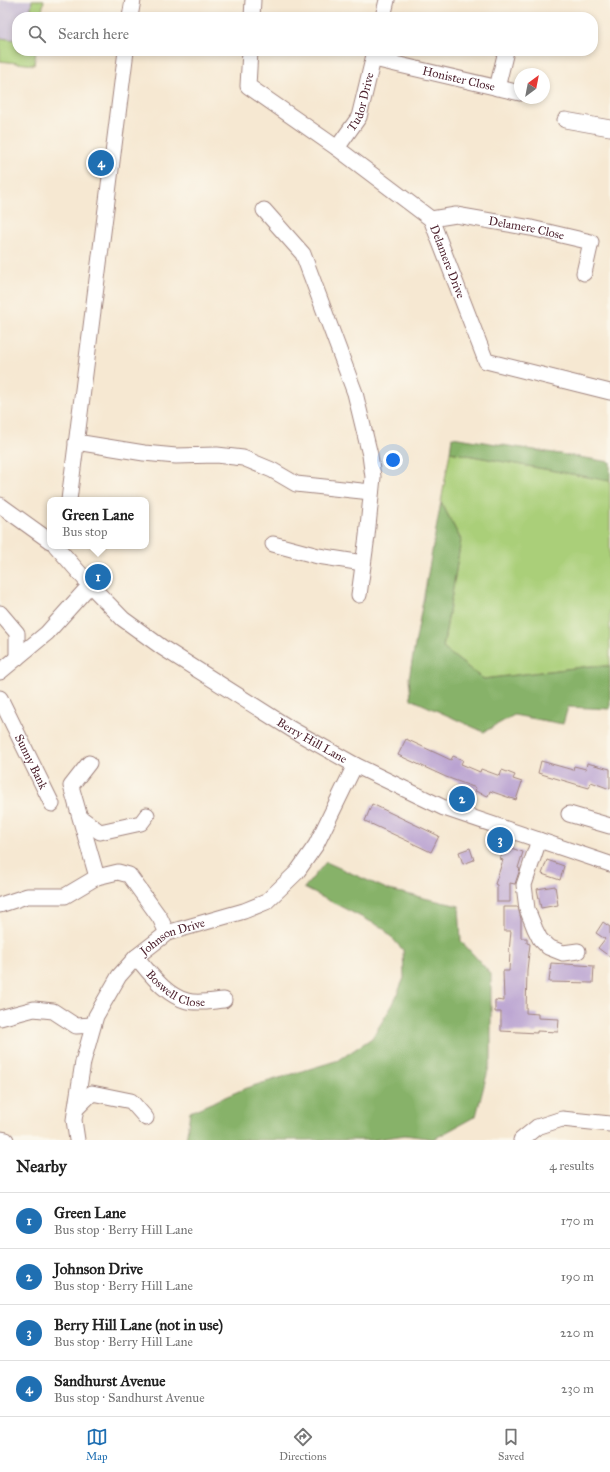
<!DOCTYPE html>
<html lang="en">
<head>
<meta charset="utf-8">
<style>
	body { margin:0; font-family:"IM FELL Great Primer",serif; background:#f6f6f6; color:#222 }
	.compass { position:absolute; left:514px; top:68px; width:36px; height:36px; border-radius:50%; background:#fff; box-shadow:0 2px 6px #0003; rotate:32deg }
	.you { position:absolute; left:393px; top:460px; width:14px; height:14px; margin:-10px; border:3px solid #fff; border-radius:50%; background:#1a73e8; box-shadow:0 0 0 6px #1a73e833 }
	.badge { display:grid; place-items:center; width:26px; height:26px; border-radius:50%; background:#1f6fb2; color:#fff; font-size:13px; font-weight:700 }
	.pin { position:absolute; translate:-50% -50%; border:2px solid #fff; box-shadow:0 1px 4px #0006 }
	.popup { position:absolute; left:47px; top:497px; width:102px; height:52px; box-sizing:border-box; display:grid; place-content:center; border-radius:8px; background:#fff; filter:drop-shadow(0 1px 3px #0005); font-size:13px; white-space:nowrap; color:#767676 }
	.popup b { font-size:15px; color:#222 }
	.popup::after { content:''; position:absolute; left:50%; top:100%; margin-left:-8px; border:8px solid transparent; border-top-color:#fff }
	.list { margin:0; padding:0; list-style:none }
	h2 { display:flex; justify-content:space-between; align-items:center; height:52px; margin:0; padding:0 16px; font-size:17px }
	h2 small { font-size:13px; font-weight:400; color:#767676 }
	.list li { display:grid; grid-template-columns:26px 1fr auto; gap:12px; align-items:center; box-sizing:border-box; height:56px; padding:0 16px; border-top:1px solid #e0e0e0 }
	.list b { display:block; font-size:15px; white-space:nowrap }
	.list p { margin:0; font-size:13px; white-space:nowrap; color:#767676 }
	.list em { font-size:13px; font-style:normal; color:#767676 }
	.icon { flex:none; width:22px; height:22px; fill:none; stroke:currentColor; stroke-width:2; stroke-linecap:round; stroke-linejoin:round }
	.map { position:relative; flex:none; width:610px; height:1140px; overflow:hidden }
	.search { position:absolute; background:#fff; box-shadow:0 2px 6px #0003; left:12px; right:12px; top:12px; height:44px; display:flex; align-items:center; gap:10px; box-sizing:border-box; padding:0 14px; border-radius:16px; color:#767676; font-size:15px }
	.sheet { height:276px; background:#fff }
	nav { display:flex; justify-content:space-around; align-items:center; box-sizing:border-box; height:56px; border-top:1px solid #e0e0e0; background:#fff; font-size:11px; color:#767676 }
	nav a { display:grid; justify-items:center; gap:2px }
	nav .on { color:#1f6fb2 }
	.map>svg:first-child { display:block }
	.industrial { fill:#cabfd6 }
	.green { fill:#aacf79; stroke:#7a7752 }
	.forest { fill:#87b269; stroke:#68684a }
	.building { fill:#baa3d1 }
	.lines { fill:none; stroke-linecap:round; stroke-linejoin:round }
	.minor-casing { stroke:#a0847e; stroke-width:17 }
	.minor { stroke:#fff; stroke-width:15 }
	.labels { text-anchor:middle; stroke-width:3; stroke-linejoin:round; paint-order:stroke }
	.street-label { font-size:12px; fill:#4a1f2b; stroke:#fbf7ec }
</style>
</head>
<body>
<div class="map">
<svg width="610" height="1140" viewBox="0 0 610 1140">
	<rect width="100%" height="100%" fill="#fbf7ec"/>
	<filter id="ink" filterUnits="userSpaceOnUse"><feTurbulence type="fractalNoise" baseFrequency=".025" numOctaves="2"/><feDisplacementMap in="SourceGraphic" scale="8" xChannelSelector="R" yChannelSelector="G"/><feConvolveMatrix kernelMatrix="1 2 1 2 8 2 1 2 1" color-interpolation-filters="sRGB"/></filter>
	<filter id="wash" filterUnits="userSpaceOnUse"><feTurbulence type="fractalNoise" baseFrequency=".012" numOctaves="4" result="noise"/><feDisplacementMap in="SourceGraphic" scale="16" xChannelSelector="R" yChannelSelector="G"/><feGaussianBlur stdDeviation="0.9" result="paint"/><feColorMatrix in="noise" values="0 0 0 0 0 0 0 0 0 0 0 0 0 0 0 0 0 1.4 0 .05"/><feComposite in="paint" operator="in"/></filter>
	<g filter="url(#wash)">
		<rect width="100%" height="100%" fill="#f6e8d2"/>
		<!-- industrial -->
		<path class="industrial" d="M 0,0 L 32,0 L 30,17 L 17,17 L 17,40 L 0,38 Z"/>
		<!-- green -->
		<g class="green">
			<path d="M 32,0 L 44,0 L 41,17 L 30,17 Z"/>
			<path d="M 0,38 L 17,40 L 17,51 L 36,51 L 34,65 L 0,61 Z"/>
			<path d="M 450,452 L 610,481 L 610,666 L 591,666 L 483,679 L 443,648 L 461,540 L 441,502 Z"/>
		</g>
		<!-- forest -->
		<g class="forest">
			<path d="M 452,437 L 610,462 L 610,481 L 450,452 Z"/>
			<path d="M 441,502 L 461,540 L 443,648 L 483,679 L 591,666 L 610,666 L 610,709 L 568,707 L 563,724 L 514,715 L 484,732 L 411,699 L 409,678 Z"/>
			<path d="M 326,862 L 389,890 L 459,906 L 461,941 L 491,974 L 491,1059 L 476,1116 L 434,1139 L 405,1135 L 372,1140 L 186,1140 L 190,1112 L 246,1088 L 339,1060 L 372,1038 L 393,1004 L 404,978 L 403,950 L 383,928 L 304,888 Z"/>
		</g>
		<g id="blocks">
			<!-- building -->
			<g class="building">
				<path d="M 406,739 L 451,760 L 453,756 L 463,760 L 461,764 L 480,772 L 481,769 L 500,776 L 502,770 L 515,775 L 513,779 L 522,782 L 516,800 L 490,791 L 488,796 L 475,791 L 476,788 L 446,777 L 398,755 Z"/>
				<path d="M 541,761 L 573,770 L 574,766 L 586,769 L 587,763 L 610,769 L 610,789 L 591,782 L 589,788 L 538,773 Z"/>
				<path d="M 372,804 L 439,836 L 431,852 L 365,821 Z"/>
				<path d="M 505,846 L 523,852 L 518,868 L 520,869 L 515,884 L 510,883 L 510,902 L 497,902 L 497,885 L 495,884 L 503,860 L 500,859 Z"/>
				<path d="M 470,848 L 474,860 L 463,864 L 459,852 Z"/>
				<path d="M 547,860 L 564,866 L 560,880 L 542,874 Z"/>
				<path d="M 555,886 L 558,905 L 541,908 L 537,889 Z"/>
				<path d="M 504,907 L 518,907 L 521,919 L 521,938 L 527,938 L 527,943 L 530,944 L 527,970 L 526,1013 L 538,1014 L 538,1018 L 559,1019 L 558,1032 L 537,1031 L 537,1033 L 501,1031 L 501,1012 L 495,1012 L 495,1000 L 504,1001 L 503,971 L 509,971 L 510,952 L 509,952 L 511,931 L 504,931 Z"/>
				<path d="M 603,922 L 610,927 L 610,957 L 598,948 L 605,939 L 596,933 Z"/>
				<path d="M 551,963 L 594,966 L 593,983 L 549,982 Z"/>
			</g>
		</g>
	</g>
	<g filter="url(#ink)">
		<use href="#blocks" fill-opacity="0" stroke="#a0847e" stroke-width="1"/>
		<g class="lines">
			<!-- minor casing -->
			<g class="minor-casing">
				<g id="minor">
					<path d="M 130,17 L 133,0"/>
					<path d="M 252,17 L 253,0"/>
					<path d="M 383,17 L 387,0"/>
					<path id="s1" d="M 250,51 L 248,86 L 337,148 L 431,219 L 486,361 L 610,392"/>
					<path id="s2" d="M 374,59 L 520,93"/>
					<path d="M 497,88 L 506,51"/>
					<path d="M 565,120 L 610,128"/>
					<path id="s3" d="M 337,148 L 359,117 L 375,51"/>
					<path d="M 264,210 L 303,254 L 355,393 L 370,455 L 373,477 L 367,536 L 359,595"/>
					<path id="s4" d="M 431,219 L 456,215 L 531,228 L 591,242 L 584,273"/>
					<path d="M 76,442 L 144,453 L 176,456 L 217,455 L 243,458 L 272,470 L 296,484 L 371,492"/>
					<path d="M 69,500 L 126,51"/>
					<path d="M 0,505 L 50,541"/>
					<path d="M 273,544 L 318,556 L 363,563"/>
					<path id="s5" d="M 56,546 L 90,585 L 123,619 L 163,648 L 291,729 L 355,765 L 444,808 L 610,864"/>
					<path d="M 0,613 L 17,633 L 17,658"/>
					<path d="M 0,672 L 47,633 L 90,585"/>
					<path id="s6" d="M 0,698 L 52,804"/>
					<path d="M 89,763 L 71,786 L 97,877 L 118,872 L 129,875 L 160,918 L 167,933"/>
					<path d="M 569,814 L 610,826"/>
					<path d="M 81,818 L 100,832 L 141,823 L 147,815"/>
					<path d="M 539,840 L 524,885 L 527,909 L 535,929 L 540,939 L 548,947 L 563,953 L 578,951"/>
					<path d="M 0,905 L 27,896 L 65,896 L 97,877"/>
					<path id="s7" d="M 136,957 C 150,973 165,995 187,1001 C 198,1004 212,1001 224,1000"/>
					<path d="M 0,1018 L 34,1009 L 53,1011 L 76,1026 L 93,1025"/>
					<path d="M 76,1109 L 92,1093 L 131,1101 L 146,1118"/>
					<path d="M 0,1139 L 6,1140"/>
					<path id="s8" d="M 77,1140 L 74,1120 L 83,1062 L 96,1016 L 119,976 L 136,957 L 167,933 L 244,911 L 266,902 L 297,872 L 316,845 L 355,765"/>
					<path d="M 521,1140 L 537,1127 L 562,1119 L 610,1124"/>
				</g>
			</g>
			<!-- minor -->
			<use href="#minor" class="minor"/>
		</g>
	</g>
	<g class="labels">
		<!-- street labels -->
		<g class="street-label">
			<text dy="4" stroke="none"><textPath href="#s2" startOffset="87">Honister Close</textPath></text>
			<text dy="4" stroke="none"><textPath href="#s3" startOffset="53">Tudor Drive</textPath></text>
			<text dy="4" stroke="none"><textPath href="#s4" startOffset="97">Delamere Close</textPath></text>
			<text dy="4" stroke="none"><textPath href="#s1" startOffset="307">Delamere Drive</textPath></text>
			<text dy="4" stroke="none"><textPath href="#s5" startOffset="324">Berry Hill Lane</textPath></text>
			<text dy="4" stroke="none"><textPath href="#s6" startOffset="71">Sunny Bank</textPath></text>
			<text dy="4" stroke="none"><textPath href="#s8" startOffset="241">Johnson Drive</textPath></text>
			<text dy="4" stroke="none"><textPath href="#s7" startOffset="53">Boswell Close</textPath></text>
		</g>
	</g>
</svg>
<svg class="compass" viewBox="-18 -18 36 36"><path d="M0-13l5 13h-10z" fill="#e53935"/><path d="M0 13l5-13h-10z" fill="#767676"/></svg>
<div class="you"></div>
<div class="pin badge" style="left:98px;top:577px">1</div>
<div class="popup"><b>Green Lane</b>Bus stop</div>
<div class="pin badge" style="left:462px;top:799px">2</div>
<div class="pin badge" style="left:500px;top:840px">3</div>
<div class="pin badge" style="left:101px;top:163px">4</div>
<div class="search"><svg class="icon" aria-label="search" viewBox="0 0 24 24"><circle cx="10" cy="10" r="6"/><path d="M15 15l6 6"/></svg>Search here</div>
</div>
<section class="sheet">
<h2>Nearby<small>4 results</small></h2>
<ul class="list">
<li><span class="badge">1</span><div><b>Green Lane</b><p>Bus stop · Berry Hill Lane</p></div><em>170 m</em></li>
<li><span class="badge">2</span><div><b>Johnson Drive</b><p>Bus stop · Berry Hill Lane</p></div><em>190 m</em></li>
<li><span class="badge">3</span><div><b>Berry Hill Lane (not in use)</b><p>Bus stop · Berry Hill Lane</p></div><em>220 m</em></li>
<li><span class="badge">4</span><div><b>Sandhurst Avenue</b><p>Bus stop · Sandhurst Avenue</p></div><em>230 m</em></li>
</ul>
</section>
<nav>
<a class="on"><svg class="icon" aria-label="map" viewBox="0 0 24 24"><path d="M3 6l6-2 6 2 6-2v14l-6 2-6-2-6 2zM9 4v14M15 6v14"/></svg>Map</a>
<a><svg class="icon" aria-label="directions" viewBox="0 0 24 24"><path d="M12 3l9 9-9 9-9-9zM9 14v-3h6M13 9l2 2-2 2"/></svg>Directions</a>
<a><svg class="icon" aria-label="saved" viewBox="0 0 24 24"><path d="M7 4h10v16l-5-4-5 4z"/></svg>Saved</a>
</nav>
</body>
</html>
